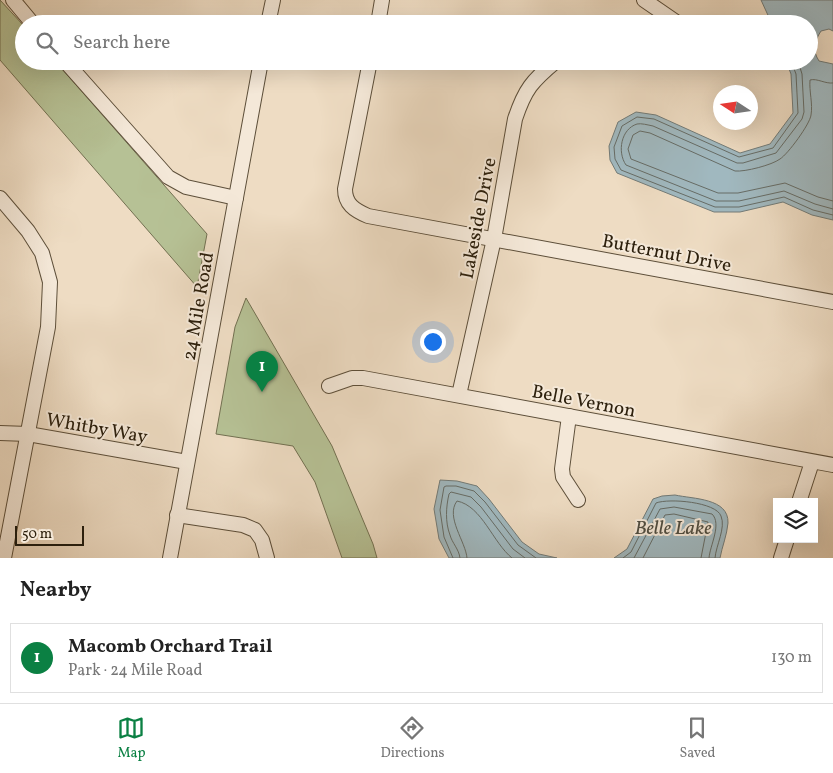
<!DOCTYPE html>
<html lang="en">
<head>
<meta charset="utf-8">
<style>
	body { margin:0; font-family:Vollkorn,serif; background:#f6f6f6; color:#222 }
	.controls { position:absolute; right:15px; bottom:15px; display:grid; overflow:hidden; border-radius:0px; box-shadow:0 5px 20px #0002 }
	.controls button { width:45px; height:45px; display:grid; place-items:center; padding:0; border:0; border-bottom:1px solid #e0e0e0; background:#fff; color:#222; font:25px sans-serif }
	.compass { position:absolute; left:713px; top:85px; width:45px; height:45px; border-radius:50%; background:#fff; box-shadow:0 5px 20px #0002; rotate:282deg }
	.scale { position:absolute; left:15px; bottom:12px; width:69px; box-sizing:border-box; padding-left:5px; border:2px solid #2d200d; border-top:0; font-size:14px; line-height:18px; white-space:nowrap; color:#2d200d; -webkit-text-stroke:4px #f4e8d8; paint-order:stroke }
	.you { position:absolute; left:432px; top:341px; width:18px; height:18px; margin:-12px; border:4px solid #fff; border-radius:50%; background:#1a73e8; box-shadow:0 0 0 8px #1a73e833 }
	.badge { display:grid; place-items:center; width:32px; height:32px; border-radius:50%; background:#0b8043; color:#fff; font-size:16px; font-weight:700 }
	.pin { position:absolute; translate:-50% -41px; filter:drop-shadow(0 1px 2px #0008) }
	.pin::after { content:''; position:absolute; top:26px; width:18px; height:15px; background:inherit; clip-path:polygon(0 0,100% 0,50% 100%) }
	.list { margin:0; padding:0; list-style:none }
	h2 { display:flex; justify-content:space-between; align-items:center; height:65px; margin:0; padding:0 20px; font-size:21px }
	h2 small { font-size:16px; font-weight:400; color:#767676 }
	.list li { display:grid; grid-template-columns:32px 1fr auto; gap:15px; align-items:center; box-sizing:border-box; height:70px; margin:0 10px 10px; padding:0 10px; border:1px solid #e0e0e0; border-radius:0px }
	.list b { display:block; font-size:19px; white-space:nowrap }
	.list p { margin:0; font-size:16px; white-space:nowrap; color:#767676 }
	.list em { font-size:16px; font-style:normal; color:#767676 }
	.icon { flex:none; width:28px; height:28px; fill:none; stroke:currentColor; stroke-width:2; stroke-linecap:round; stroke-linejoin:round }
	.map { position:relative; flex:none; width:833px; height:558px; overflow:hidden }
	.search { position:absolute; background:#fff; box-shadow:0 5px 20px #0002; left:15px; right:15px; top:15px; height:55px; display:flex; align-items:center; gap:12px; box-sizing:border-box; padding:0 18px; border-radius:28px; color:#767676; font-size:19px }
	.sheet { height:145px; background:#fff }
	nav { display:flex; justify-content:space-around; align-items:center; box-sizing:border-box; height:70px; border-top:1px solid #e0e0e0; background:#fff; font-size:14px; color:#767676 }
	nav a { display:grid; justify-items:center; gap:2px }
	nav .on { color:#0b8043 }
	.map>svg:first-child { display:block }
	.green { fill:#b6c195; stroke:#727051 }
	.water { fill:#a0b8bf; stroke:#727b78 }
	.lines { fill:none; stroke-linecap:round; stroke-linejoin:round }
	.shore { stroke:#666c66; stroke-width:1 }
	.minor-casing { stroke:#5d4f3a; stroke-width:16 }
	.minor { stroke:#f4e8d8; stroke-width:14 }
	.labels { text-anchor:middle; stroke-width:4; stroke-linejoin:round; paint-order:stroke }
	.street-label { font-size:19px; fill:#2d200d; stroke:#f4e8d8 }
	.water-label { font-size:20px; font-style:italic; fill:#504e42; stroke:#f4e8d8 }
</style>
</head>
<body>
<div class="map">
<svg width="833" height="558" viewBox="0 0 833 558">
	<rect width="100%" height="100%" fill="#eedcc3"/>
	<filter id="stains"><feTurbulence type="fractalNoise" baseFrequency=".004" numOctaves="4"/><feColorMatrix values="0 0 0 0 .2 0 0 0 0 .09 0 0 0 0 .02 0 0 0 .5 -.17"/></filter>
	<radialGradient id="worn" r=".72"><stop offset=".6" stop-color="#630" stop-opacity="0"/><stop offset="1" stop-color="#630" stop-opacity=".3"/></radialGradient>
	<!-- green -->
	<g class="green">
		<path d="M 0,0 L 24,26 L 24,61 L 55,61 L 207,234 L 197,287 L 0,60 Z"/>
		<path d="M 246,298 L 332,446 L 373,544 L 377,558 L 342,558 L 315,482 L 293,446 L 216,434 L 235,327 Z"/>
	</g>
	<!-- water -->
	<g class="water">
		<path d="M 761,0 L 833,0 L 833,31 L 829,29 L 821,31 C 814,42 812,50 819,61 L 833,64 L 833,220 L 812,215 L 783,202 L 740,212 L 714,212 L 617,173 L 610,160 L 609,146 L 618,122 L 636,112 L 656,115 L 740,153 L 770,144 L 793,113 L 791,74 L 786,61 L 809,61 L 809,24 L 772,24 Z"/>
		<path d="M 440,480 L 457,481 L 477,486 L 489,499 L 522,542 L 539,554 L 557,558 L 449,558 L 439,539 L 434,509 Z"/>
		<path d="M 675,495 C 693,499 729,498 728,523 C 727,535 722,547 720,558 L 614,558 L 627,549 L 653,499 L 662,496 Z"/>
	</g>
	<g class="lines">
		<!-- shore -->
		<g class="shore">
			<path d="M 791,61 L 796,74 L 798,113 L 773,148 L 739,157 L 654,119 L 637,117 L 622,126 L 614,147 L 615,159 L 621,170 L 715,207 L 739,207 L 784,197 L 813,210 L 833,215"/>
			<path d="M 798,61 L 802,74 L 804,112 L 802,119 L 776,153 L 743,163 L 737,163 L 653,126 C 648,125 641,123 637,124 C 621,129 617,152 626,165 L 716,201 L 739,201 L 784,191 L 815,204 L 833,209"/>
			<path d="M 833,83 C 825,84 817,78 810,80 C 809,91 813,104 811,115 C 810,124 788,154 780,159 C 772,165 745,172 735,171 L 650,133 L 640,131 L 633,135 L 628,149 L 631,159 L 718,193 L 738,193 L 785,183 L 818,197 L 833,201"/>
			<path d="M 453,558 L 444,537 L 440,510 L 444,487 L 446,486 L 456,486 L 474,491 L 485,502 L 518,545 L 536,558"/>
			<path d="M 460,558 C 459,549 452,543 450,535 C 445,522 446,507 449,494 L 451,492 L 471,497 L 481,507 L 513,549 L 525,558"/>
			<path d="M 467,558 C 466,542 445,517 457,501 C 482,506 493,543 512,558"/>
			<path d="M 623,558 L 631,552 L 656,503 C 669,498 716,502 721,516 C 726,528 716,545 715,558"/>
			<path d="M 634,558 L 660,509 L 674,507 L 712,514 C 722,524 710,545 709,558"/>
			<path d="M 643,558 L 665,515 L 674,514 L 708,522 L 701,558"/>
		</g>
		<!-- minor casing -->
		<g class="minor-casing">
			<g id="minor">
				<path d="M 13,0 L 33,24"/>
				<path d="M 644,0 L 679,24"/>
				<path d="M 268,24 L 273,0"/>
				<path d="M 378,24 L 382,0"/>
				<path d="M 65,61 L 168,177 L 186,187 L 236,198"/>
				<path d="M 370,61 L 345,189 C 345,204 354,210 368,216 L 833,302"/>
				<path d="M 0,198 L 28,231 L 42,253 L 50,282 L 48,327 L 4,558"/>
				<path d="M 329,386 L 352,378 L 363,378 L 833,465"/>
				<path d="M 459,395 L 494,239 L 515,119 C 525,89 532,81 556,61"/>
				<path d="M 569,416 L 562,469 L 563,477 L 578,500"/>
				<path d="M 0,433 L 28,434 L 187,462"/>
				<path d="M 799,502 L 812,462"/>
				<path d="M 177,515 L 243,525 L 255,530 L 262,540 L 267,558"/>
				<path d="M 170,558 L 261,61"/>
				<path d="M 781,558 L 787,539"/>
			</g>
		</g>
		<!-- minor -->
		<use href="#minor" class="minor"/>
	</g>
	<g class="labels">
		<!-- street labels -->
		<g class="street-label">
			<text transform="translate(477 218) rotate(-79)" y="7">Lakeside Drive</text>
			<text transform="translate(667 252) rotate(11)" y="7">Butternut Drive</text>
			<text transform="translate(197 306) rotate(-80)" y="7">24 Mile Road</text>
			<text transform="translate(584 400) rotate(11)" y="7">Belle Vernon</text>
			<text transform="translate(97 427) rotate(10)" y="7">Whitby Way</text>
		</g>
		<!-- water labels -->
		<g class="water-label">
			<text x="673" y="534">Belle Lake</text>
		</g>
	</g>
	<rect width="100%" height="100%" filter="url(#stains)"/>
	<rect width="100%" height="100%" fill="url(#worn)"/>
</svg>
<div class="controls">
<button><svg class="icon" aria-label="layers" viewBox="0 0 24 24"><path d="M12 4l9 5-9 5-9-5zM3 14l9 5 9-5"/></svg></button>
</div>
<svg class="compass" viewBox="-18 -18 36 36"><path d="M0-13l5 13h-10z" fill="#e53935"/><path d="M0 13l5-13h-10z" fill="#767676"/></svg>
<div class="scale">50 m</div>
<div class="you"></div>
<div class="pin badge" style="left:262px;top:392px">1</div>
<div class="search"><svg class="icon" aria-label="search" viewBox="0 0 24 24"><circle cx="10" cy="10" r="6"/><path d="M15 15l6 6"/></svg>Search here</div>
</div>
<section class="sheet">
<h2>Nearby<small></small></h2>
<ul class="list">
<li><span class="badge">1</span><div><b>Macomb Orchard Trail</b><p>Park · 24 Mile Road</p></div><em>130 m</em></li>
</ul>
</section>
<nav>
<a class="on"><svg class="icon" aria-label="map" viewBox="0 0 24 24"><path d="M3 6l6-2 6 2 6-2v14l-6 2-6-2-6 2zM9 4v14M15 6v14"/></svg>Map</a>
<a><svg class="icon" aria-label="directions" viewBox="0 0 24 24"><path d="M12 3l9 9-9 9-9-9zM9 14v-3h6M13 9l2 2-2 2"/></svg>Directions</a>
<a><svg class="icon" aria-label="saved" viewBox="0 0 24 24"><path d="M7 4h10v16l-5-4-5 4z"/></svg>Saved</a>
</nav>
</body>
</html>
